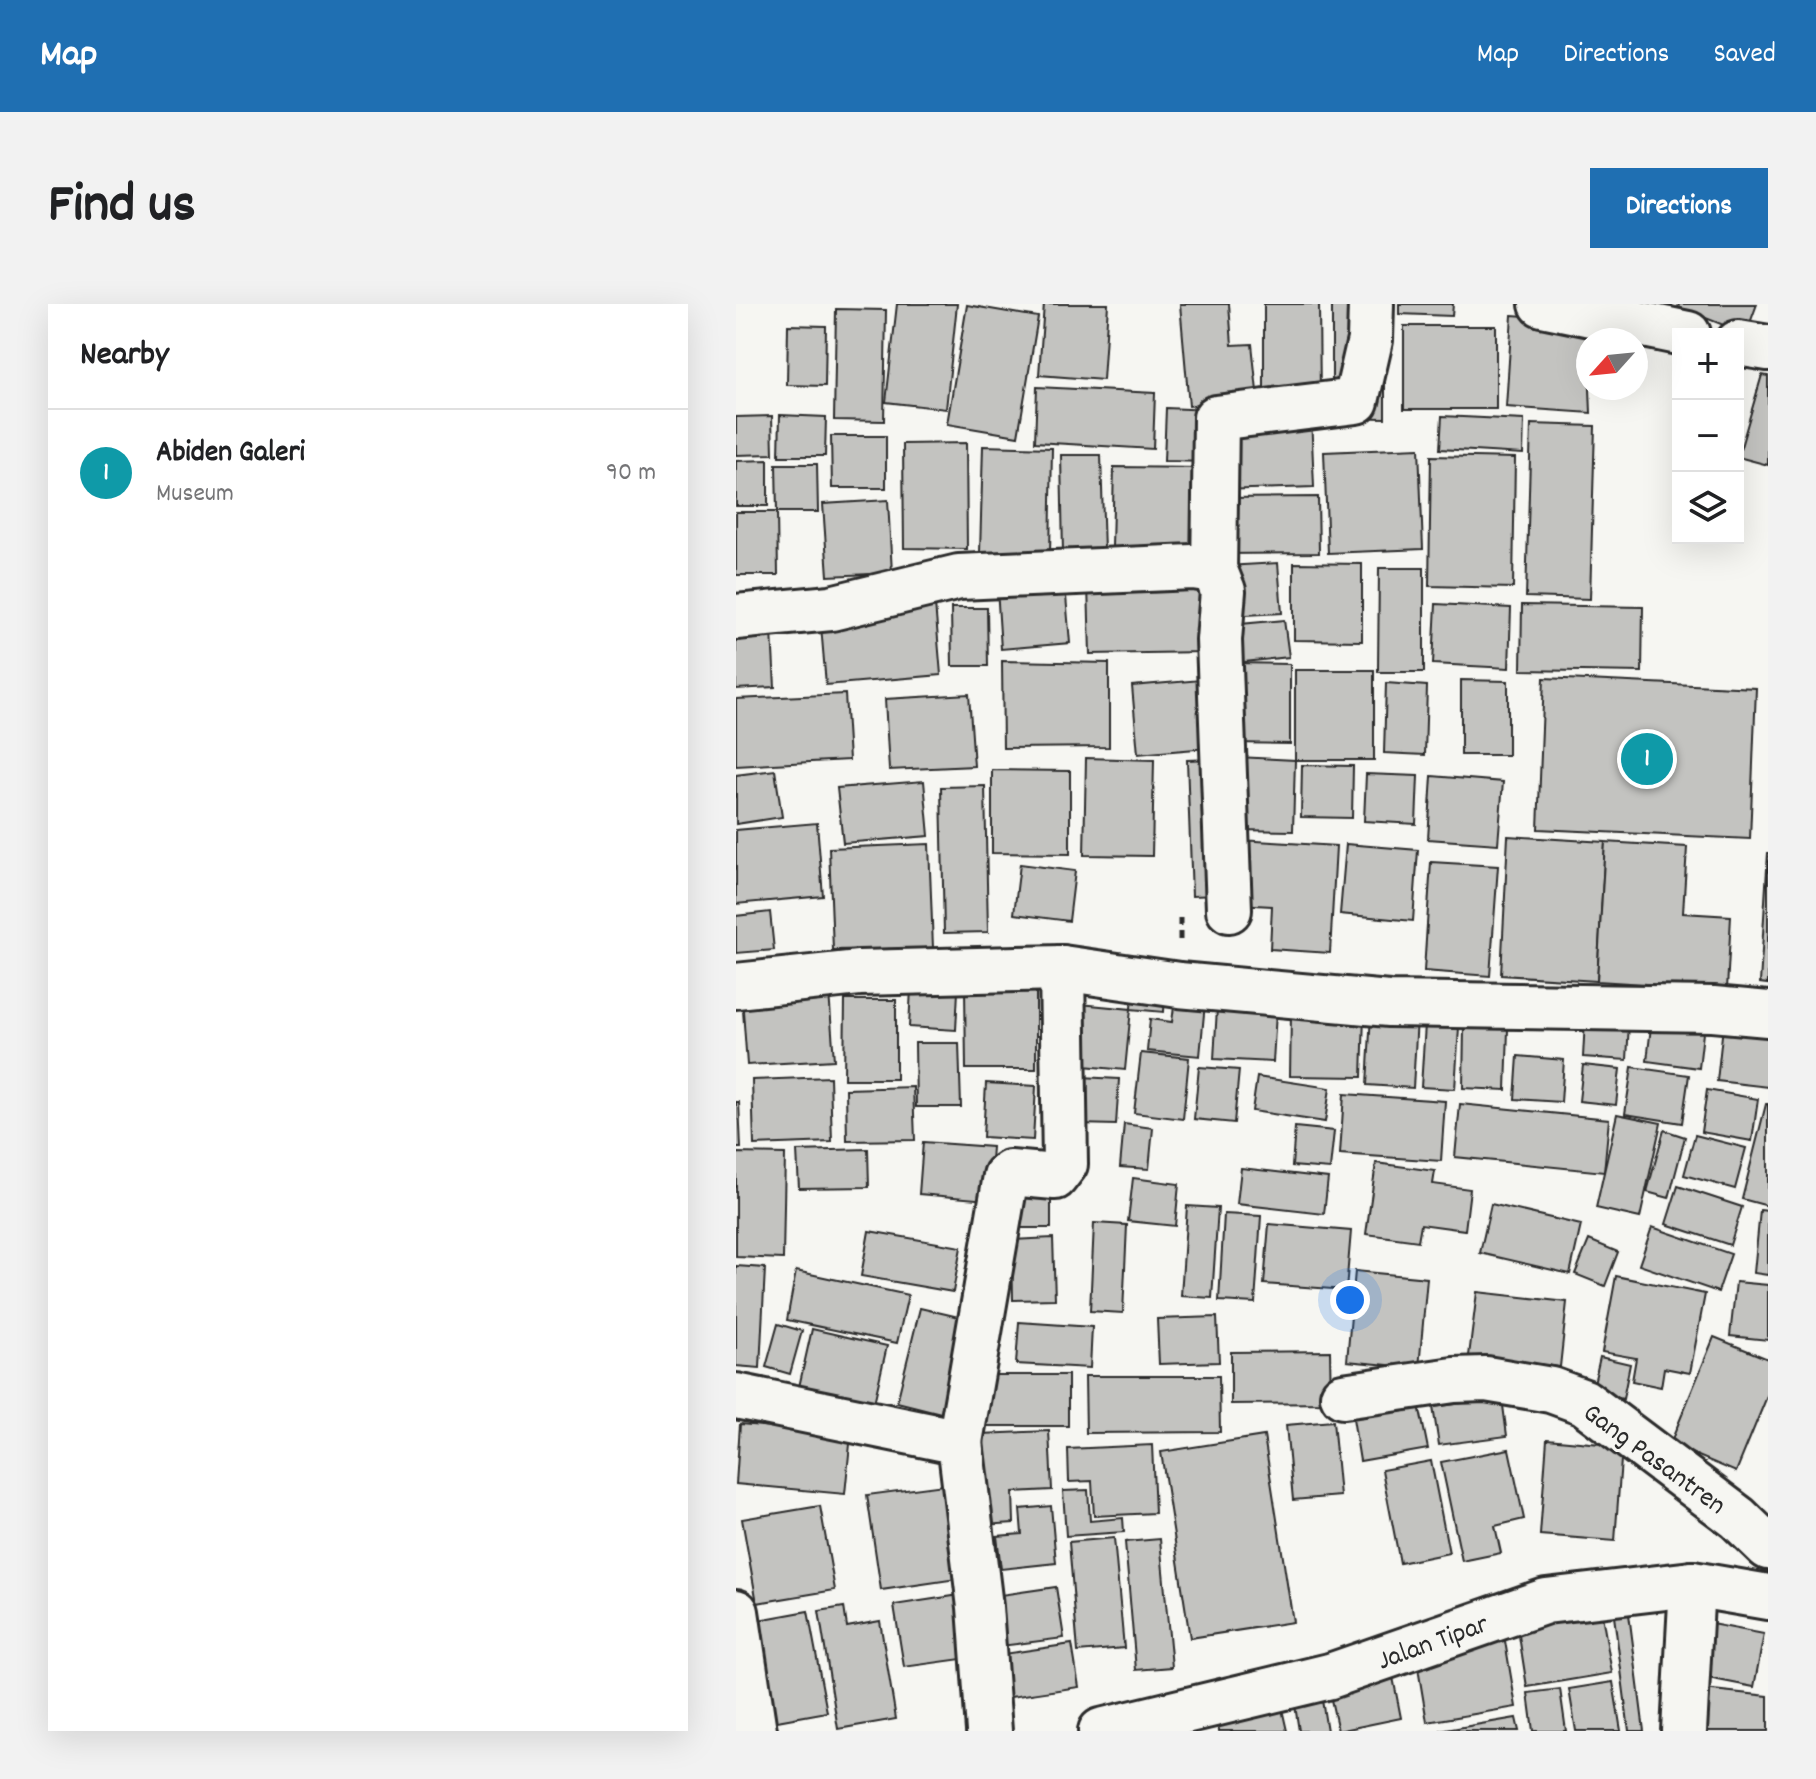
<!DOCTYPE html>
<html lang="en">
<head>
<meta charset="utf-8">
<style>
	body { margin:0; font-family:Dekko,sans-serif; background:#f2f2f2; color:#202124 }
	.controls { position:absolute; right:24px; top:24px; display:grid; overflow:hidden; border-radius:0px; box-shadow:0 8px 32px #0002 }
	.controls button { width:72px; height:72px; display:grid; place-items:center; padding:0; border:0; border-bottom:2px solid #e0e0e0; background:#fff; color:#202124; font:40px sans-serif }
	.compass { position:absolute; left:840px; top:24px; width:72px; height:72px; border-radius:50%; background:#fff; box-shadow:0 8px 32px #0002; rotate:243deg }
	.you { position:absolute; left:614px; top:996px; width:28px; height:28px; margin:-20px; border:6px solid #fff; border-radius:50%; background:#1a73e8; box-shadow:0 0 0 12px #1a73e833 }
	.badge { display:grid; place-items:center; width:52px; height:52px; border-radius:50%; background:#1f6fb2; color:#fff; font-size:26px; font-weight:700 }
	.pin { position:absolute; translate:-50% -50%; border:4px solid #fff; box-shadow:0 2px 8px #0006 }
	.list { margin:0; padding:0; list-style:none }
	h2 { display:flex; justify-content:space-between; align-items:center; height:104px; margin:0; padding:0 32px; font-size:34px }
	h2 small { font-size:26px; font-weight:400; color:#757577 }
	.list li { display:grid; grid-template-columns:52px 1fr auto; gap:24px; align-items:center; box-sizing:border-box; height:128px; padding:0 32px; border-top:2px solid #e0e0e0 }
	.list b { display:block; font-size:30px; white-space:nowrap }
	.list p { margin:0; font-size:26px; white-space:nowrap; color:#757577 }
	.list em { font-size:26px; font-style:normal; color:#757577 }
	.icon { flex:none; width:44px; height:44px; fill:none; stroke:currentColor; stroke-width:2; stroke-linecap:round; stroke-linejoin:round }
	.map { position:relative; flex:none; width:1032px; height:1427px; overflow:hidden; border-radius:0px }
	header { display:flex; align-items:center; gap:48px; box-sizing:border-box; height:112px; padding:0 40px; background:#1f6fb2; color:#fff }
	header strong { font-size:38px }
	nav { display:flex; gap:44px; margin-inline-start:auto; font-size:28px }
	.intro { display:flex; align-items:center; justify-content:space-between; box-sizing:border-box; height:192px; padding:0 48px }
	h1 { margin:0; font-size:56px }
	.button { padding:20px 36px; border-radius:0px; background:#1f6fb2; color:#fff; font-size:28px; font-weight:700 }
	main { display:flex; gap:48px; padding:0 48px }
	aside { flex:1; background:#fff; border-radius:0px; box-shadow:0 8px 32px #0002 }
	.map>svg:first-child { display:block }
	.building { fill:#c3c3c0; stroke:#2b2b2b; stroke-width:2 }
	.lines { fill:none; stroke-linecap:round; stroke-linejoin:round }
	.street-casing { stroke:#2b2b2b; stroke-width:50 }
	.path { stroke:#2b2b2b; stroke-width:5; stroke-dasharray:8 6; stroke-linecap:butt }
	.street { stroke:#f6f6f2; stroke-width:44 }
	.labels { text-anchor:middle; stroke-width:6; stroke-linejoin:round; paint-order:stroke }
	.street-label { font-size:28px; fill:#2b2b2b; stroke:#f6f6f2 }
</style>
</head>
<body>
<header>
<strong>Map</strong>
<nav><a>Map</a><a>Directions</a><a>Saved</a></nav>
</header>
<div class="intro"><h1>Find us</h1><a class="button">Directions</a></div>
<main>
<aside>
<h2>Nearby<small></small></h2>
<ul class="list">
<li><span class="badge" style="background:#0f9aa8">1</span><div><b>Abiden Galeri</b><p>Museum</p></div><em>90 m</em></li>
</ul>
</aside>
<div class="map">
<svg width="1032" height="1427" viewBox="0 0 1032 1427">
	<rect width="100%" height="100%" fill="#f6f6f2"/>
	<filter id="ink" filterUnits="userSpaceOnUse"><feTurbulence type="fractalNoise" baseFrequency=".0125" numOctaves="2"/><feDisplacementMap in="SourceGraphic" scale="16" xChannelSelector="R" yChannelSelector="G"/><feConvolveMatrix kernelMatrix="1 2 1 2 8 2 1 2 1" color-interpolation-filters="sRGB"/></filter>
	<g filter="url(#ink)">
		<!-- building -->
		<g class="building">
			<path d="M 161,0 L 221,0 L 210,105 L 150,98 Z"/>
			<path d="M 308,0 L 372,0 L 367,76 L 303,71 Z"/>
			<path d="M 444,0 L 493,0 L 496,41 L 516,40 L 522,97 L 453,102 Z"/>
			<path d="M 528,0 L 583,0 L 584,96 L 528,96 Z"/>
			<path d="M 596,0 L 649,0 L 649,114 L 596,113 Z"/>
			<path d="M 663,0 L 717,0 L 716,12 L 663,10 Z"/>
			<path d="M 943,0 L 1021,0 L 1010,30 L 942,3 Z"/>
			<path d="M 231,1 L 302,13 L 282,132 L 211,120 Z"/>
			<path d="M 100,5 L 150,6 L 148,117 L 98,116 Z"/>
			<path d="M 776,11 L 860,17 L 859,36 L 852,36 L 855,109 L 770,103 Z"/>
			<path d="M 52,21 L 90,22 L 89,82 L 51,81 Z"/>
			<rect x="668" y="22" width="92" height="83"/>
			<path d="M 1026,71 L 1032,72 L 1032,161 L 1002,153 Z"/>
			<path d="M 301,83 L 419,89 L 417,145 L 299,138 Z"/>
			<path d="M 430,104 L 474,106 L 473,158 L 428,157 Z"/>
			<path d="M 44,111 L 90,113 L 89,152 L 43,152 Z"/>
			<path d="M 575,111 L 578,183 L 486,186 L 483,114 Z"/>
			<path d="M 36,112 L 37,150 L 0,151 L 0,113 Z"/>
			<path d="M 706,112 L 788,116 L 787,150 L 704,145 Z"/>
			<path d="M 795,120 L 859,122 L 854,295 L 790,293 Z"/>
			<path d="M 95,132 L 150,132 L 150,184 L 96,184 Z"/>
			<path d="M 230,139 L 231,245 L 168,244 L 167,140 Z"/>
			<path d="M 247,142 L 316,144 L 314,251 L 244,249 Z"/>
			<path d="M 683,144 L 687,245 L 592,249 L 588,148 Z"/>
			<path d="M 325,151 L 365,151 L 368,248 L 327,249 Z"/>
			<path d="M 695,152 L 779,154 L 777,284 L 693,282 Z"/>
			<path d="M 32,156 L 32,202 L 0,202 L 0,157 Z"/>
			<path d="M 40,160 L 81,160 L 82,208 L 41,208 Z"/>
			<path d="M 378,163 L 469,164 L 468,245 L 376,243 Z"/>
			<path d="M 582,193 L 583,249 L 485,250 L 485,194 Z"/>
			<path d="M 152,196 L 156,269 L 92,272 L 87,200 Z"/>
			<path d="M 0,208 L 41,208 L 42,271 L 0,271 Z"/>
			<path d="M 542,259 L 546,309 L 493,312 L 490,262 Z"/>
			<path d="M 558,259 L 626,260 L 626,337 L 558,336 Z"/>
			<path d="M 643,264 L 688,264 L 688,368 L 642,368 Z"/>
			<path d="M 465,279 L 467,348 L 354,350 L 352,281 Z"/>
			<path d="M 329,280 L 334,339 L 265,345 L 261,284 Z"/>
			<path d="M 199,300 L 205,371 L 90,381 L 84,310 Z"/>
			<path d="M 700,300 L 775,304 L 773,364 L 697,360 Z"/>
			<path d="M 786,301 L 907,303 L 906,368 L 785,366 Z"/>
			<path d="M 215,304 L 251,304 L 252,362 L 216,362 Z"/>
			<path d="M 548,316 L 553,353 L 499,359 L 494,321 Z"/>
			<path d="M 36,327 L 39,383 L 0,385 L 0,330 Z"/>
			<path d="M 266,357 L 373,359 L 373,443 L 267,444 Z"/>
			<path d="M 496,359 L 554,360 L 554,440 L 496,439 Z"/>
			<rect x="559" y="366" width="79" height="90"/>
			<path d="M 808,374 L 1020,384 L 1014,535 L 802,525 Z"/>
			<path d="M 465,376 L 471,444 L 402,450 L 396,382 Z"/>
			<path d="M 725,376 L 772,377 L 772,451 L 725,451 Z"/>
			<path d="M 650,379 L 691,382 L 689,451 L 648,449 Z"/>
			<path d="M 109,390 L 113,456 L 0,462 L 0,395 Z"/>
			<path d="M 233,390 L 238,462 L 153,466 L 149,395 Z"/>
			<path d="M 502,453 L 559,456 L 557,527 L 500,526 Z"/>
			<path d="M 350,454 L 418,456 L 416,552 L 348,551 Z"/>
			<path d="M 477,455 L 482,591 L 456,592 L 451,456 Z"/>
			<path d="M 566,461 L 617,462 L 616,514 L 565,513 Z"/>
			<path d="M 39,466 L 46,513 L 0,520 L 0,471 Z"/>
			<path d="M 256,466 L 334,467 L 334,550 L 256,549 Z"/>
			<path d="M 630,470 L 682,472 L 680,520 L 628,517 Z"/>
			<path d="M 696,472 L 767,478 L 762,540 L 692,535 Z"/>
			<path d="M 188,477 L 193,532 L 107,539 L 101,484 Z"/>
			<path d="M 249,482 L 252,628 L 208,629 L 205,483 Z"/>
			<path d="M 81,519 L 87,592 L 0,600 L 0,526 Z"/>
			<path d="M 772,532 L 869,538 L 861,677 L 765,671 Z"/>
			<path d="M 504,536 L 600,542 L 594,649 L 534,645 L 536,602 L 501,600 Z"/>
			<path d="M 869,538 L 951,543 L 947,609 L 995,612 L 991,685 L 861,677 Z"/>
			<path d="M 193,540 L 197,644 L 97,646 L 93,544 Z"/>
			<path d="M 610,540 L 682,546 L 677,617 L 604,610 Z"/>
			<path d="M 1032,548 L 1032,680 L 1024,679 Z"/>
			<path d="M 695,558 L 762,562 L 754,672 L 688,667 Z"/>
			<path d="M 284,560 L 339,567 L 333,617 L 278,610 Z"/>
			<path d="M 34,608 L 38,646 L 0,649 L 0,612 Z"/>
			<path d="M 229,683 L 300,684 L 300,765 L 230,765 Z"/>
			<path d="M 175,684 L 222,687 L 220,726 L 173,723 Z"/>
			<path d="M 396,687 L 429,690 L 428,708 L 395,705 Z"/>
			<path d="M 93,688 L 98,756 L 11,761 L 6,693 Z"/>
			<path d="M 439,695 L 469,699 L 464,752 L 411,747 L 414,715 L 436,718 Z"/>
			<path d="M 109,696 L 160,696 L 160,775 L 108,775 Z"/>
			<path d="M 344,700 L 395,705 L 389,766 L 338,761 Z"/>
			<path d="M 481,704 L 540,708 L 537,758 L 478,755 Z"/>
			<path d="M 555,710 L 628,711 L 626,773 L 554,772 Z"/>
			<path d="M 635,710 L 681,713 L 677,784 L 631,781 Z"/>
			<path d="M 916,714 L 968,720 L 963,764 L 911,757 Z"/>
			<path d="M 849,716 L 893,718 L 891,756 L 847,753 Z"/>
			<path d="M 689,720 L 723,723 L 719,785 L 685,783 Z"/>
			<path d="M 987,722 L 1032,727 L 1032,783 L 981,777 Z"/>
			<path d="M 728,724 L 772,725 L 770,786 L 727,784 Z"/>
			<path d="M 179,739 L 223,739 L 225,803 L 180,803 Z"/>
			<path d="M 405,749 L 453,754 L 447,815 L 398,809 Z"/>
			<path d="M 782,752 L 828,756 L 825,798 L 779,795 Z"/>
			<path d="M 847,761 L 884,765 L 880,801 L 843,797 Z"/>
			<path d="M 463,763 L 503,766 L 498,819 L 458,815 Z"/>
			<path d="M 896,763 L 953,771 L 946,819 L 889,810 Z"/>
			<path d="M 94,773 L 96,838 L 18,841 L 16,776 Z"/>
			<path d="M 345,773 L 383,775 L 380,821 L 343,820 Z"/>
			<path d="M 521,773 L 594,784 L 589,818 L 516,807 Z"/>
			<path d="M 250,779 L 300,782 L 297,836 L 247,833 Z"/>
			<path d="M 177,783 L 179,836 L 111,837 L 110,785 Z"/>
			<path d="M 971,786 L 1022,795 L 1016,837 L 965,828 Z"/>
			<path d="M 608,790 L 709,797 L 705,857 L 604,850 Z"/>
			<path d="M 0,798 L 3,798 L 5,844 L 0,844 Z"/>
			<path d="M 724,800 L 873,815 L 868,868 L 719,853 Z"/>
			<path d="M 1030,800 L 1032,800 L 1032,902 L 1006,895 Z"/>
			<path d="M 881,810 L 925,819 L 904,914 L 860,904 Z"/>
			<path d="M 388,820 L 417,824 L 413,865 L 384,863 Z"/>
			<path d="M 559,823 L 598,827 L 594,865 L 556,862 Z"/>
			<path d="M 928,826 L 949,833 L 933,894 L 911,888 Z"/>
			<path d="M 959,831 L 1010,844 L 999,885 L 948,871 Z"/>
			<path d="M 187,838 L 256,843 L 252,896 L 183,890 Z"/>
			<path d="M 132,845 L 133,883 L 63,884 L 61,847 Z"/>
			<path d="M 0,849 L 49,850 L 47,955 L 0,953 Z"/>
			<path d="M 640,859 L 699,867 L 697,880 L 734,885 L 729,926 L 685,920 L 682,937 L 630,930 Z"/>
			<path d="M 505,864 L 592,874 L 588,910 L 501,900 Z"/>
			<path d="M 397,874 L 443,880 L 439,922 L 392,917 Z"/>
			<path d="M 942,882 L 1006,903 L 994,941 L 930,920 Z"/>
			<rect x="276" y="888" width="39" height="36"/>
			<path d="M 755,900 L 845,921 L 834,970 L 744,949 Z"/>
			<path d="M 451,902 L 482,904 L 476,994 L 445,992 Z"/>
			<path d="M 1024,906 L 1032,907 L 1032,971 L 1018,969 Z"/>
			<path d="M 488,910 L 525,912 L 519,999 L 483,997 Z"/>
			<path d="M 358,919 L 391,921 L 387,1009 L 354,1007 Z"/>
			<path d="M 533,920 L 615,927 L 610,986 L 528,980 Z"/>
			<path d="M 916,923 L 995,950 L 982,988 L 903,961 Z"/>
			<path d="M 133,927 L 225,943 L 217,988 L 125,972 Z"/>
			<path d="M 317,934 L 319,995 L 277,996 L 276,936 Z"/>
			<path d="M 853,936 L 882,948 L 869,982 L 839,970 Z"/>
			<path d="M 0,962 L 29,964 L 24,1064 L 0,1062 Z"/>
			<path d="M 60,967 L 172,991 L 161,1039 L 51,1016 Z"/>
			<path d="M 619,967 L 691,974 L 683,1064 L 611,1057 Z"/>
			<path d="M 880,972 L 969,990 L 954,1069 L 928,1064 L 925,1083 L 896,1077 L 900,1054 L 866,1048 Z"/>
			<path d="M 1000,978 L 1032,981 L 1032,1036 L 994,1032 Z"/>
			<path d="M 741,988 L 831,998 L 824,1063 L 733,1052 Z"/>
			<path d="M 184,1004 L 240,1017 L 217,1112 L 161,1098 Z"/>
			<path d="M 481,1013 L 483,1058 L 423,1060 L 421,1015 Z"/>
			<path d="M 283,1018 L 356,1023 L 354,1064 L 280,1060 Z"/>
			<path d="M 42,1020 L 66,1027 L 54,1070 L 30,1063 Z"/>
			<path d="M 76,1025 L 151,1042 L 138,1099 L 63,1083 Z"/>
			<path d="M 978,1033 L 1032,1055 L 1032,1090 L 1000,1168 L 934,1140 Z"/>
			<path d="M 594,1047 L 595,1099 L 495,1100 L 495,1048 Z"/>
			<path d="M 864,1053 L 894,1060 L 887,1095 L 856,1088 Z"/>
			<rect x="244" y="1071" width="88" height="51"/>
			<path d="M 349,1072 L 483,1072 L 484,1128 L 350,1129 Z"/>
			<path d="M 766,1094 L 771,1132 L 703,1141 L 697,1103 Z"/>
			<path d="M 682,1096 L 692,1145 L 624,1157 L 616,1108 Z"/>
			<path d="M 597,1117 L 604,1192 L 557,1196 L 550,1121 Z"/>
			<path d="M 4,1120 L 115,1130 L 109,1190 L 0,1180 Z"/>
			<path d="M 313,1127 L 316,1186 L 277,1188 L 278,1219 L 248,1221 L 245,1130 Z"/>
			<path d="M 528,1132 L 557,1318 L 454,1334 L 425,1148 Z"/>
			<path d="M 811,1135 L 886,1142 L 879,1237 L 804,1231 Z"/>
			<path d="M 416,1141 L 419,1209 L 358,1212 L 356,1177 L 333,1178 L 332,1145 Z"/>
			<path d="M 773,1145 L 788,1215 L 759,1222 L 765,1249 L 726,1257 L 705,1158 Z"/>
			<path d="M 695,1157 L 713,1249 L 664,1259 L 646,1166 Z"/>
			<path d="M 215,1180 L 228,1274 L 145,1286 L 131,1191 Z"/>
			<path d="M 352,1186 L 354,1217 L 387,1214 L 388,1228 L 330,1232 L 327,1187 Z"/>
			<path d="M 84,1202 L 99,1286 L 21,1299 L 6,1215 Z"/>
			<path d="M 315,1202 L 320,1259 L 265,1265 L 261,1232 L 286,1230 L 284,1205 Z"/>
			<path d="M 378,1234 L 388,1344 L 342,1348 L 333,1238 Z"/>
			<path d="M 424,1235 L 436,1363 L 400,1366 L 389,1238 Z"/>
			<path d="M 320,1283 L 328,1334 L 265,1342 L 257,1292 Z"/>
			<path d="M 224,1291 L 233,1354 L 168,1363 L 158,1301 Z"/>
			<path d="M 108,1303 L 111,1323 L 144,1317 L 160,1415 L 102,1425 L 83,1307 Z"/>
			<path d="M 72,1307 L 91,1408 L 30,1419 L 11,1318 Z"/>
			<path d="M 893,1310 L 908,1427 L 893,1427 L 878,1312 Z"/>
			<path d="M 866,1311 L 876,1369 L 791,1383 L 782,1325 Z"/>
			<path d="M 965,1318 L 1028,1330 L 1018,1383 L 956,1371 Z"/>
			<path d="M 768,1331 L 780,1403 L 691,1418 L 679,1346 Z"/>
			<path d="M 336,1340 L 343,1383 L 267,1394 L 260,1351 Z"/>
			<path d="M 656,1368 L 665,1414 L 602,1427 L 592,1382 Z"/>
			<path d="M 877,1378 L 885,1427 L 840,1427 L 833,1385 Z"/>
			<path d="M 958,1384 L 1032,1392 L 1032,1427 L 954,1427 Z"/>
			<path d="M 824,1385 L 830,1427 L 797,1427 L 792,1389 Z"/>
			<path d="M 585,1390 L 591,1427 L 563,1427 L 558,1395 Z"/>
			<path d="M 546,1405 L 551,1427 L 483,1427 L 481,1418 Z"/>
			<path d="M 780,1414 L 783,1427 L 704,1427 Z"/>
		</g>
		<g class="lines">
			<!-- street casing -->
			<g class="street-casing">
				<g id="street">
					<path d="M 806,0 L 952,30"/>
					<path d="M 1002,39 L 1032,44"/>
					<path d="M 478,270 L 480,114 L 620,97 L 634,36 L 635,0"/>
					<path d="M 0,313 L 95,304 L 223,273 L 457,263 L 471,265 L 481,272 L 487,287 L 483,336 L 493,606"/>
					<path d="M 0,682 L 123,669 L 326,664"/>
					<path d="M 0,1092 L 224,1138 L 244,1303 L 253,1427"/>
					<path d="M 607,1092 L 718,1076 L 750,1075 L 815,1086 L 848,1098 L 1002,1214 L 1032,1243"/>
					<path d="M 224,1138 L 270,872 L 274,869 L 319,873 L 329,860 L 326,664 L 443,681 L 653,700 L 977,705 L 1032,710"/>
					<path d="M 0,1308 L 18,1427"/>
					<path d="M 365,1427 L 594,1372 L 810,1297 L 956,1280 L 1032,1293"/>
					<path d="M 948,1427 L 956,1280"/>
				</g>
			</g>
			<!-- path -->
			<path class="path" d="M 444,636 L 444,610"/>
			<!-- street -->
			<use href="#street" class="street"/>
		</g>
	</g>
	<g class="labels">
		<!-- street labels -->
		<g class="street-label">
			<text transform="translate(920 1153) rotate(36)" y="10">Gang Pasantren</text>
			<text transform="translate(696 1336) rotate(-20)" y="10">Jalan Tipar</text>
		</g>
	</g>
</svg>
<div class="controls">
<button>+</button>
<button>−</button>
<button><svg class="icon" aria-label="layers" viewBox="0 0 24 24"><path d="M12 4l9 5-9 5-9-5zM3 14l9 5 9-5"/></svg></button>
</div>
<svg class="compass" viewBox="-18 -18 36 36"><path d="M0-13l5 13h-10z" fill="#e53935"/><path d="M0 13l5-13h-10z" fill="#757577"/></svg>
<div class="you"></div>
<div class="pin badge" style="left:911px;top:455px;background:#0f9aa8">1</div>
</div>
</main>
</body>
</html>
